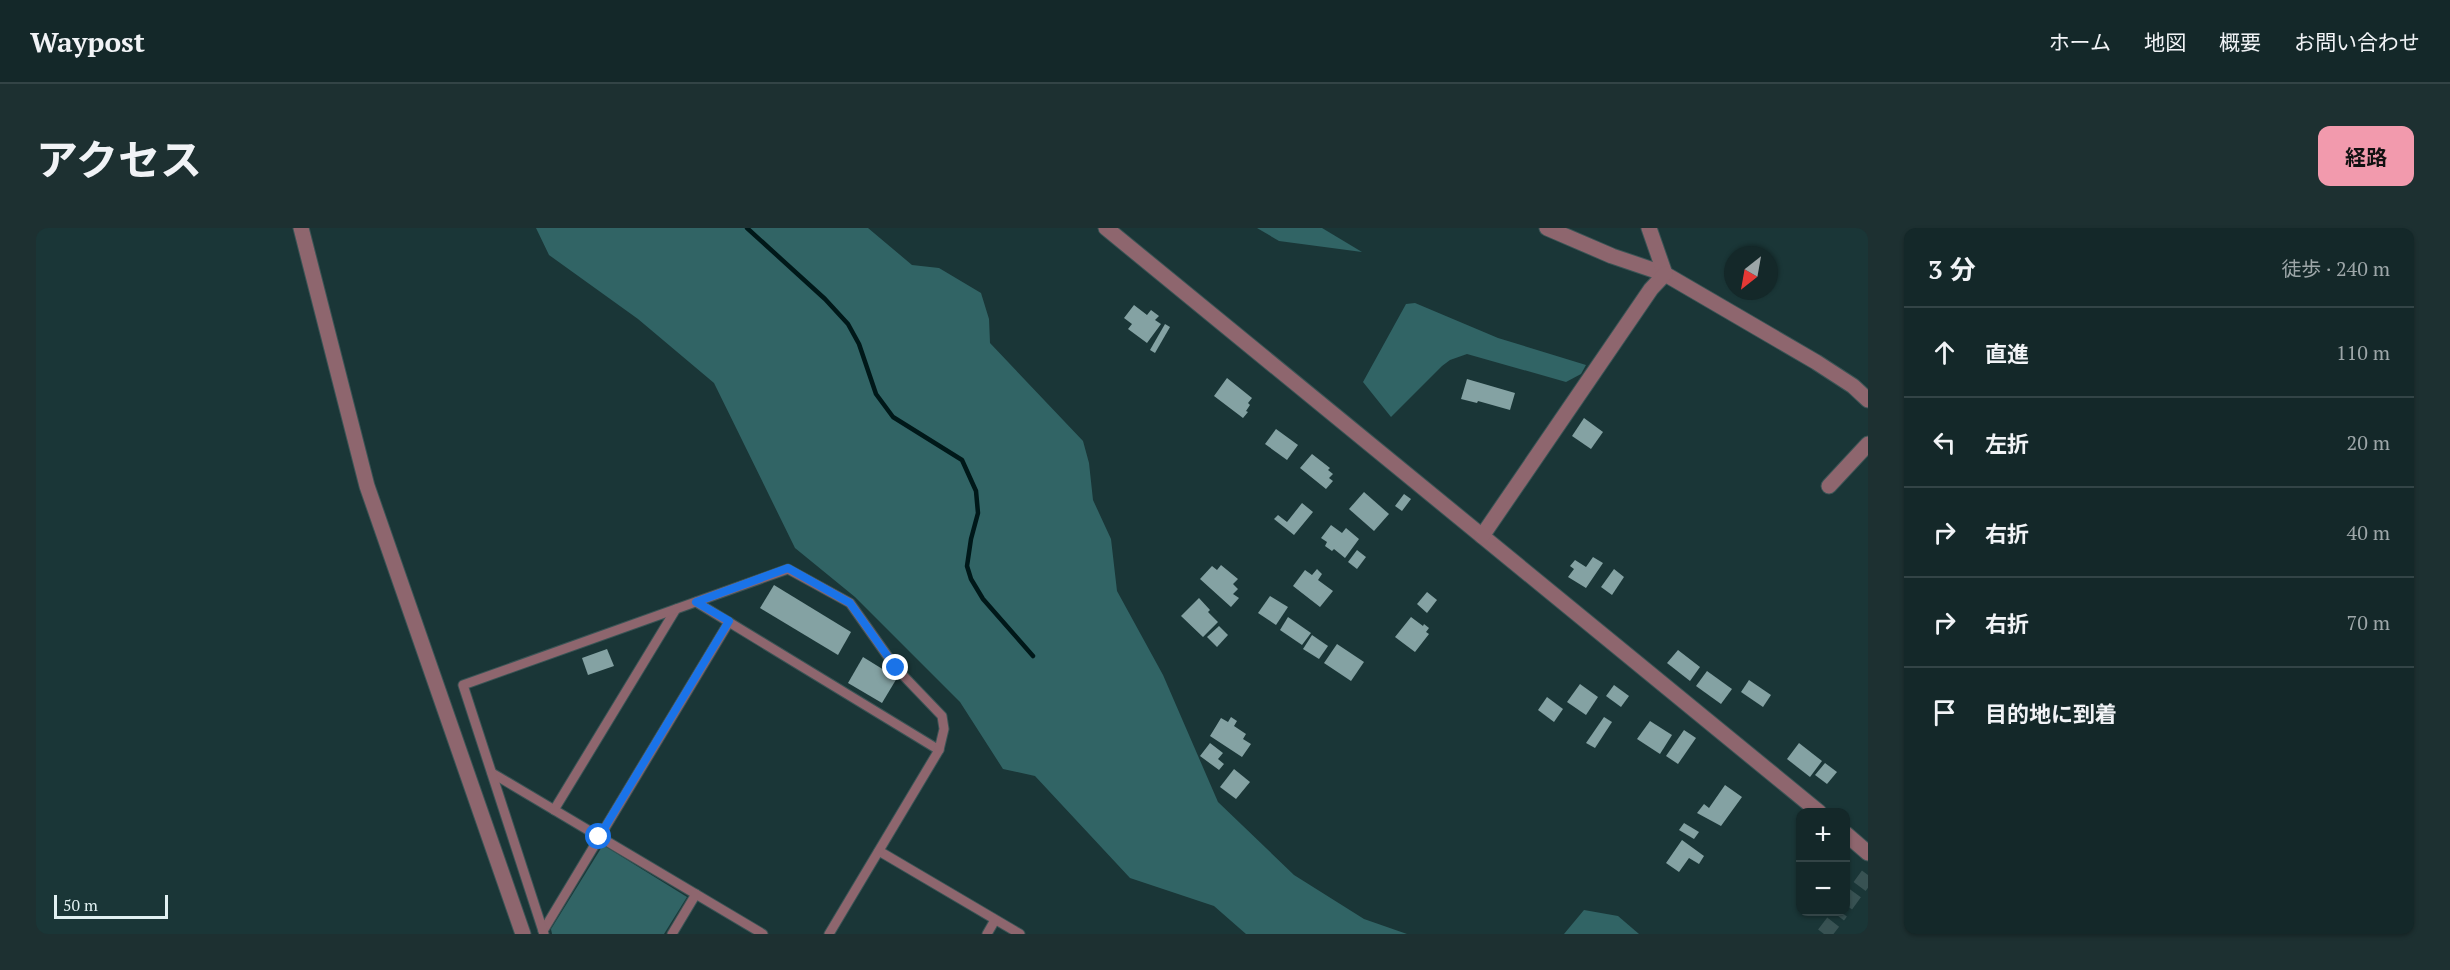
<!DOCTYPE html>
<html lang="ja">
<head>
<meta charset="utf-8">
<style>
	body { margin:0; font-family:"PT Serif","Noto Sans JP",serif; background:#1d3031; color:#f1f3f6 }
	.controls { position:absolute; right:18px; bottom:18px; display:grid; overflow:hidden; border-radius:12px; box-shadow:0 2px 4px #0004 }
	.controls button { width:54px; height:54px; display:grid; place-items:center; padding:0; border:0; border-bottom:2px solid #334446; background:#142829; color:#f1f3f6; font:30px sans-serif }
	.compass { position:absolute; left:1688px; top:18px; width:54px; height:54px; border-radius:50%; background:#142829; box-shadow:0 2px 4px #0004; rotate:211deg }
	.scale { position:absolute; left:18px; bottom:15px; width:114px; box-sizing:border-box; padding-left:6px; border:3px solid #e1f1f2; border-top:0; font-size:16px; line-height:21px; white-space:nowrap; color:#e1f1f2; -webkit-text-stroke:4px #1a3637; paint-order:stroke }
	.stop { position:absolute; width:18px; height:18px; margin:-14px; border:4px solid #1a73e8; border-radius:50%; background:#fff }
	.stop.end { background:#1a73e8; border-color:#fff; box-shadow:0 2px 6px #0008 }
	.list { margin:0; padding:0; list-style:none }
	h2 { display:flex; justify-content:space-between; align-items:center; height:78px; margin:0; padding:0 24px; font-size:26px }
	h2 small { font-size:20px; font-weight:400; color:#9da6a8 }
	.list li { display:grid; grid-template-columns:39px 1fr auto; gap:18px; align-items:center; box-sizing:border-box; height:90px; padding:0 24px; border-top:2px solid #334446 }
	.list b { display:block; font-size:22px; white-space:nowrap }
	.list em { font-size:20px; font-style:normal; color:#9da6a8 }
	.icon { flex:none; width:33px; height:33px; fill:none; stroke:currentColor; stroke-width:2; stroke-linecap:round; stroke-linejoin:round }
	.map { position:relative; flex:none; width:1832px; height:706px; overflow:hidden; border-radius:12px }
	header { display:flex; align-items:center; gap:36px; box-sizing:border-box; height:84px; padding:0 30px; background:#142829; border-bottom:2px solid #334446 }
	header strong { font-size:28px }
	nav { display:flex; gap:33px; margin-inline-start:auto; font-size:21px }
	.intro { display:flex; align-items:center; justify-content:space-between; box-sizing:border-box; height:144px; padding:0 36px }
	h1 { margin:0; font-size:42px }
	.button { padding:15px 27px; border-radius:12px; background:#f29aad; color:#111; font-size:21px; font-weight:700 }
	main { display:flex; gap:36px; padding:0 36px }
	aside { flex:1; background:#142829; border-radius:12px; box-shadow:0 2px 4px #0004 }
	.map>svg:first-child { display:block }
	.green { fill:#316465 }
	.lines { fill:none; stroke-linecap:round; stroke-linejoin:round }
	.stream { stroke:#001819; stroke-width:4.5 }
	.building { fill:#84a2a3 }
	.secondary-tunnel { stroke:#385253; stroke-width:15; stroke-dasharray:15 8; stroke-linecap:butt }
	.lane-casing { stroke:#3a5455; stroke-width:11 }
	.street-casing { stroke:#3a5455; stroke-width:17 }
	.lane { stroke:#8e666e; stroke-width:9 }
	.street { stroke:#8e666e; stroke-width:15 }
	.route { stroke:#1a73e8; stroke-width:8 }
</style>
</head>
<body>
<header>
<strong>Waypost</strong>
<nav><a>ホーム</a><a>地図</a><a>概要</a><a>お問い合わせ</a></nav>
</header>
<div class="intro"><h1>アクセス</h1><a class="button">経路</a></div>
<main>
<div class="map">
<svg width="1832" height="706" viewBox="0 0 1832 706">
	<rect width="100%" height="100%" fill="#1a3637"/>
	<!-- green -->
	<g class="green">
		<path d="M 500,0 L 832,0 L 876,37 L 903,40 L 945,65 L 953,91 L 954,115 L 1047,213 L 1053,235 L 1057,272 L 1075,311 L 1081,363 L 1127,447 L 1182,574 L 1258,647 L 1328,691 L 1371,706 L 1210,706 L 1178,678 L 1094,650 L 999,548 L 967,541 L 924,474 L 819,369 L 759,320 L 678,155 L 602,91 L 513,27 Z"/>
		<path d="M 1221,0 L 1286,0 L 1326,24 L 1243,13 Z"/>
		<path d="M 1379,75 L 1462,110 L 1550,137 L 1545,146 L 1530,154 L 1431,126 L 1414,132 L 1406,138 L 1355,189 L 1327,154 L 1370,76 Z"/>
		<path d="M 567,617 L 651,669 L 628,706 L 516,706 L 515,701 Z"/>
		<path d="M 1548,682 L 1582,688 L 1603,706 L 1528,706 Z"/>
	</g>
	<g class="lines">
		<!-- stream -->
		<path class="stream" d="M 711,0 L 789,71 L 812,96 L 823,116 L 840,166 L 857,189 L 926,232 L 940,263 L 942,285 L 935,311 L 931,338 L 935,351 L 947,371 L 997,428"/>
	</g>
	<!-- building -->
	<g class="building">
		<path d="M 1098,77 L 1111,87 L 1115,82 L 1123,88 L 1119,92 L 1125,96 L 1111,115 L 1092,101 L 1096,96 L 1088,90 Z"/>
		<path d="M 1129,96 L 1134,99 L 1119,125 L 1114,122 Z"/>
		<path d="M 1191,150 L 1216,170 L 1212,175 L 1214,177 L 1210,183 L 1212,184 L 1207,190 L 1178,168 Z"/>
		<path d="M 1431,151 L 1479,165 L 1474,182 L 1442,173 L 1441,175 L 1425,171 Z"/>
		<path d="M 1548,190 L 1567,204 L 1555,221 L 1536,208 Z"/>
		<path d="M 1240,201 L 1262,217 L 1251,232 L 1229,216 Z"/>
		<path d="M 1276,226 L 1294,240 L 1292,242 L 1297,246 L 1293,250 L 1297,253 L 1290,261 L 1264,240 Z"/>
		<path d="M 1328,264 L 1353,286 L 1338,303 L 1313,281 Z"/>
		<path d="M 1368,266 L 1375,271 L 1366,283 L 1359,278 Z"/>
		<path d="M 1266,275 L 1277,284 L 1258,307 L 1238,291 L 1242,287 L 1251,294 Z"/>
		<path d="M 1295,297 L 1306,305 L 1310,300 L 1323,311 L 1309,330 L 1298,321 L 1296,323 L 1289,318 L 1291,314 L 1285,310 Z"/>
		<path d="M 1321,322 L 1330,329 L 1321,341 L 1312,334 Z"/>
		<path d="M 1557,329 L 1567,335 L 1550,360 L 1532,349 L 1538,341 L 1534,338 L 1539,332 L 1550,339 Z"/>
		<path d="M 1185,337 L 1202,351 L 1197,356 L 1202,361 L 1197,366 L 1203,370 L 1195,379 L 1164,351 L 1176,338 L 1181,342 Z"/>
		<path d="M 1281,341 L 1286,346 L 1282,352 L 1297,363 L 1284,379 L 1257,358 L 1269,342 L 1276,347 Z"/>
		<path d="M 1578,341 L 1588,349 L 1576,367 L 1565,359 Z"/>
		<path d="M 738,357 L 815,404 L 802,427 L 724,380 Z"/>
		<path d="M 1391,364 L 1401,372 L 1391,385 L 1381,376 Z"/>
		<path d="M 1234,368 L 1252,379 L 1240,397 L 1222,385 Z"/>
		<path d="M 1163,370 L 1174,382 L 1172,384 L 1182,394 L 1167,409 L 1145,388 Z"/>
		<path d="M 1252,389 L 1275,405 L 1266,417 L 1244,402 Z"/>
		<path d="M 1375,389 L 1387,398 L 1388,396 L 1393,400 L 1390,404 L 1393,406 L 1379,424 L 1359,409 Z"/>
		<path d="M 1183,398 L 1192,407 L 1181,419 L 1171,409 Z"/>
		<path d="M 1276,407 L 1292,418 L 1283,431 L 1267,421 Z"/>
		<path d="M 1301,416 L 1328,434 L 1315,453 L 1288,435 Z"/>
		<path d="M 571,421 L 578,438 L 552,447 L 546,430 Z"/>
		<path d="M 1642,422 L 1664,439 L 1654,453 L 1631,435 Z"/>
		<path d="M 827,429 L 861,450 L 846,475 L 812,455 Z"/>
		<path d="M 1671,443 L 1696,461 L 1685,476 L 1660,458 Z"/>
		<path d="M 1713,452 L 1735,467 L 1727,479 L 1705,464 Z"/>
		<path d="M 1544,456 L 1562,469 L 1550,487 L 1531,474 Z"/>
		<path d="M 1578,457 L 1593,468 L 1585,479 L 1570,468 Z"/>
		<path d="M 1511,469 L 1527,481 L 1518,494 L 1502,482 Z"/>
		<path d="M 1195,489 L 1201,493 L 1198,498 L 1210,506 L 1207,511 L 1215,516 L 1206,529 L 1174,508 L 1185,490 L 1192,494 Z"/>
		<path d="M 1568,489 L 1576,494 L 1559,520 L 1550,515 Z"/>
		<path d="M 1614,493 L 1636,507 L 1624,526 L 1601,511 Z"/>
		<path d="M 1648,502 L 1660,510 L 1642,536 L 1630,528 Z"/>
		<path d="M 1174,515 L 1187,525 L 1182,531 L 1188,536 L 1183,542 L 1164,528 Z"/>
		<path d="M 1763,515 L 1786,533 L 1774,549 L 1751,531 Z"/>
		<path d="M 1789,535 L 1801,544 L 1791,556 L 1779,547 Z"/>
		<path d="M 1198,541 L 1214,554 L 1200,571 L 1184,559 Z"/>
		<path d="M 1689,557 L 1706,569 L 1685,598 L 1661,585 L 1668,576 L 1673,580 Z"/>
		<path d="M 1648,595 L 1663,604 L 1658,611 L 1643,602 Z"/>
		<path d="M 1646,612 L 1668,628 L 1663,636 L 1653,630 L 1643,644 L 1630,635 Z"/>
	</g>
	<g class="lines">
		<!-- secondary-tunnel -->
		<g class="secondary-tunnel">
			<path d="M 1810,677 L 1832,647"/>
			<path d="M 1788,706 L 1805,684"/>
		</g>
		<!-- lane casing -->
		<g class="lane-casing">
			<g id="lane">
				<path d="M 660,374 L 903,522"/>
				<path d="M 456,545 L 727,706"/>
				<path d="M 518,582 L 640,381"/>
				<path d="M 843,623 L 984,706"/>
				<path d="M 507,703 L 693,394"/>
				<path d="M 508,706 L 427,457 L 752,341 L 814,375 L 860,440 L 906,488 L 908,501 L 903,522 L 793,706"/>
				<path d="M 636,706 L 660,666"/>
				<path d="M 951,706 L 959,692"/>
			</g>
		</g>
		<!-- street casing -->
		<g class="street-casing">
			<g id="street">
				<path d="M 265,0 L 331,258 L 487,706"/>
				<path d="M 1070,0 L 1783,584"/>
				<path d="M 1511,0 L 1576,28 L 1629,46 L 1780,134 L 1817,158 L 1832,172"/>
				<path d="M 1613,0 L 1629,46"/>
				<path d="M 1793,258 L 1832,216"/>
				<path d="M 1446,308 L 1615,61 L 1629,46"/>
				<path d="M 1810,606 L 1832,625"/>
			</g>
		</g>
		<!-- lane -->
		<use href="#lane" class="lane"/>
		<!-- street -->
		<use href="#street" class="street"/>
	</g>
	<g class="lines">
		<!-- route -->
		<path class="route" d="M 563,609 L 693,393 L 660,374 L 752,340 L 814,375 L 860,440"/>
	</g>
</svg>
<div class="controls">
<button>+</button>
<button>−</button>
</div>
<svg class="compass" viewBox="-18 -18 36 36"><path d="M0-13l5 13h-10z" fill="#e53935"/><path d="M0 13l5-13h-10z" fill="#9da6a8"/></svg>
<div class="scale">50 m</div>
<div class="stop" style="left:563px;top:609px"></div>
<div class="stop end" style="left:860px;top:440px"></div>
</div>
<aside>
<h2>3 分<small>徒歩 · 240 m</small></h2>
<ul class="list">
<li><svg class="icon" aria-label="ahead" viewBox="0 0 24 24"><path d="M12 20V5M6 11l6-6 6 6"/></svg><div><b>直進</b></div><em>110 m</em></li>
<li><svg class="icon" aria-label="left" viewBox="0 0 24 24"><path d="M17 20v-9H6M10 6l-5 5 5 5"/></svg><div><b>左折</b></div><em>20 m</em></li>
<li><svg class="icon" aria-label="right" viewBox="0 0 24 24"><path d="M7 20v-9h11M14 6l5 5-5 5"/></svg><div><b>右折</b></div><em>40 m</em></li>
<li><svg class="icon" aria-label="right" viewBox="0 0 24 24"><path d="M7 20v-9h11M14 6l5 5-5 5"/></svg><div><b>右折</b></div><em>70 m</em></li>
<li><svg class="icon" aria-label="arrive" viewBox="0 0 24 24"><path d="M6 21V4h12l-3 4 3 4H6"/></svg><div><b>目的地に到着</b></div></li>
</ul>
</aside>
</main>
</body>
</html>
